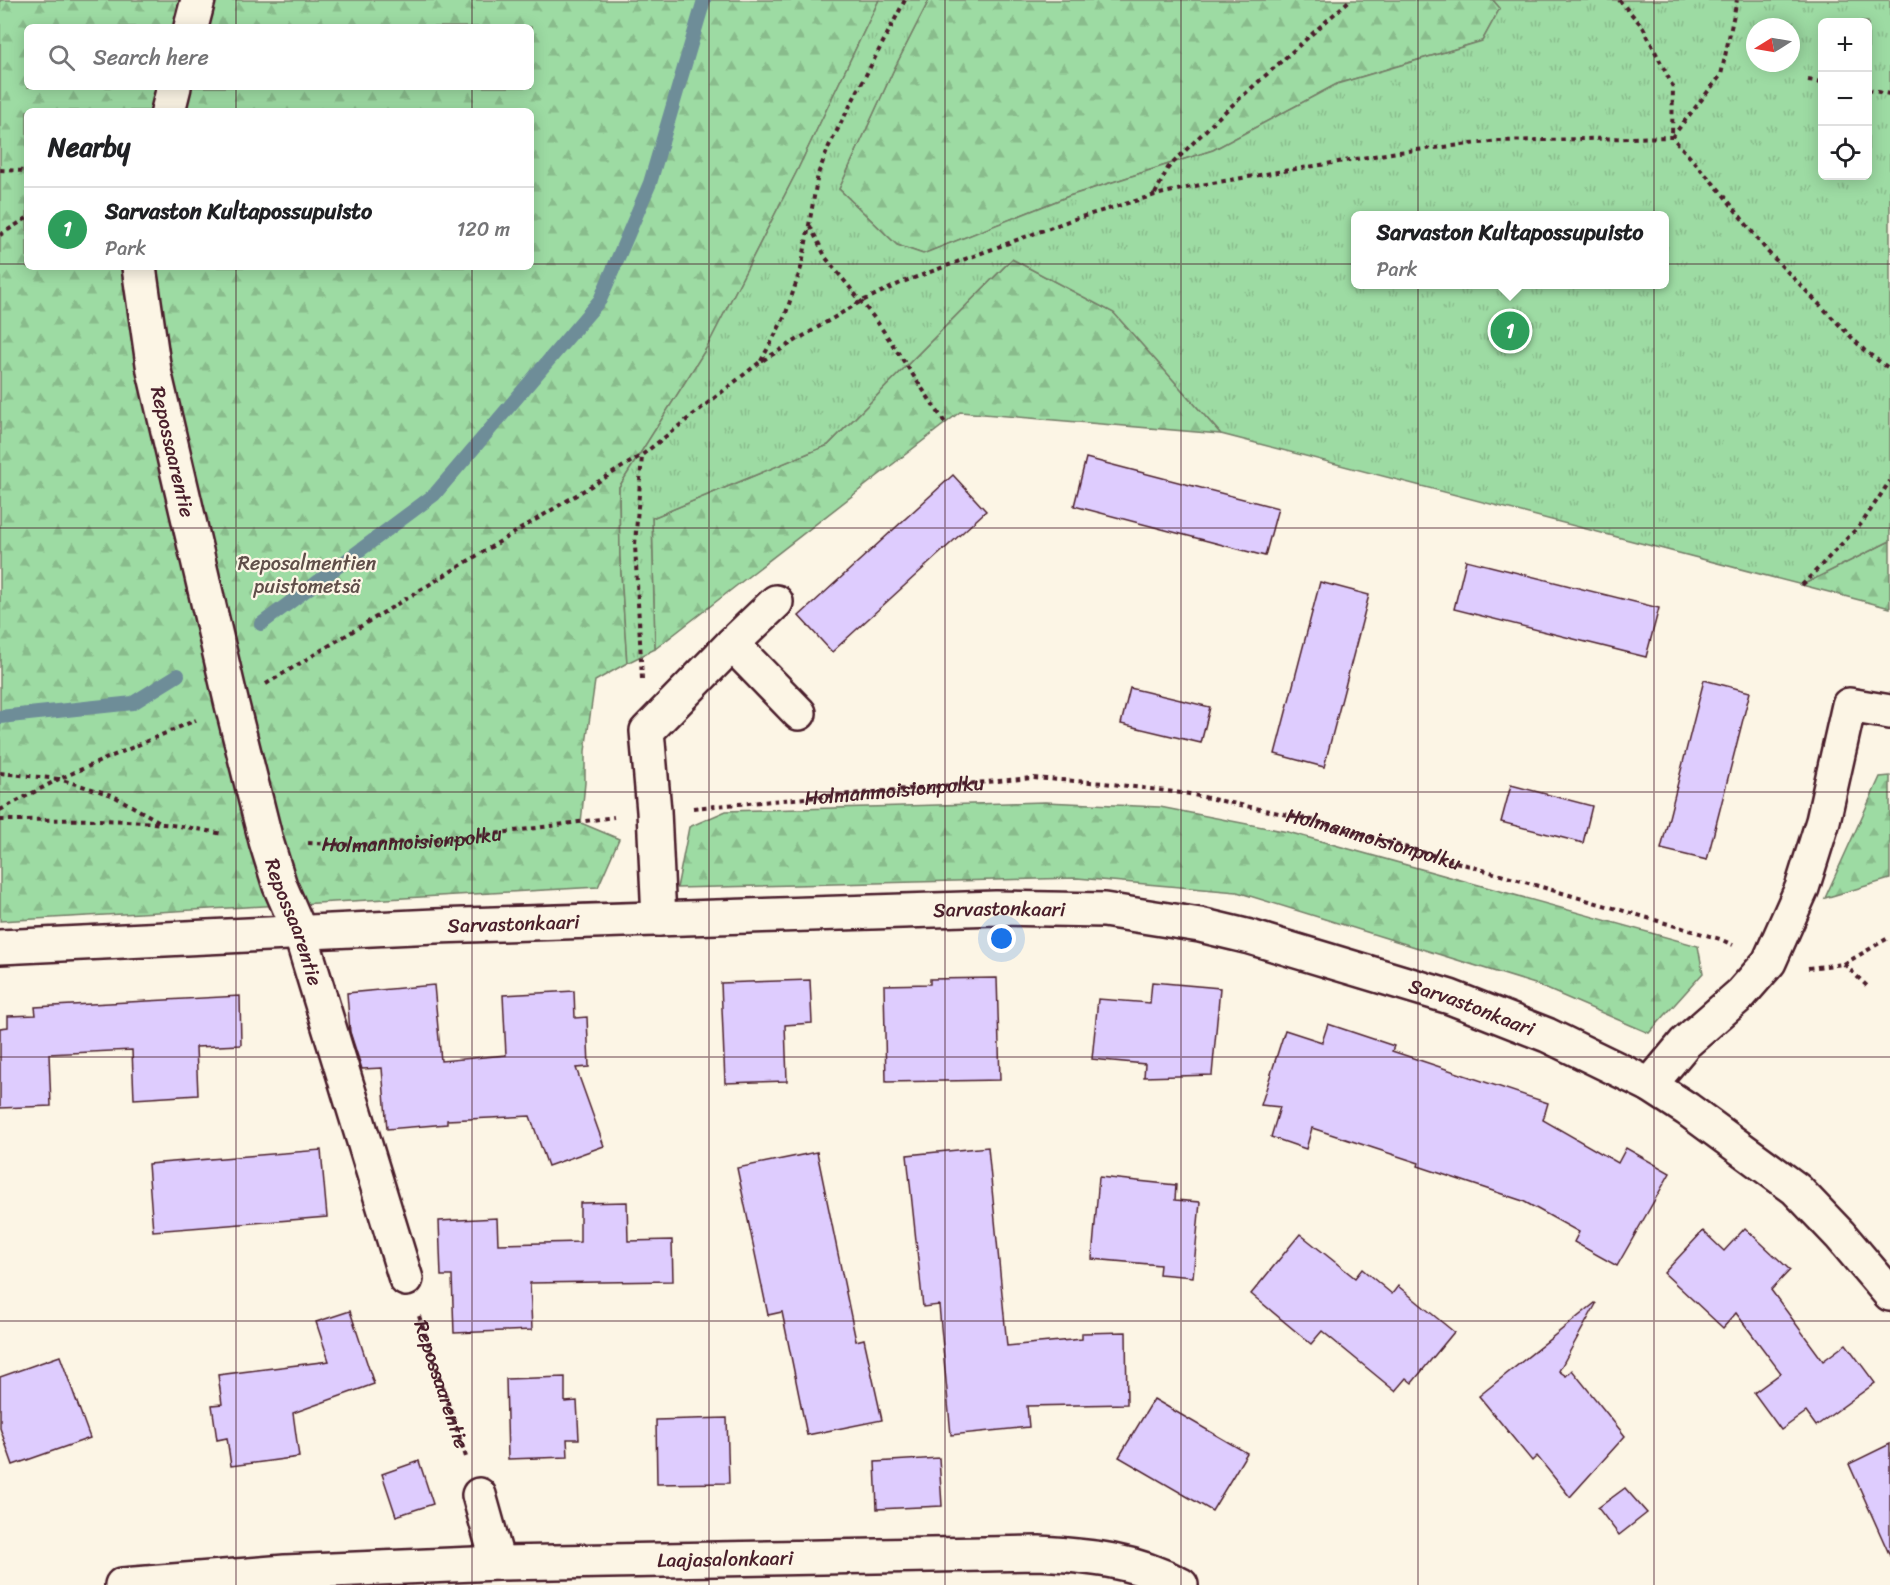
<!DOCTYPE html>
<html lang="en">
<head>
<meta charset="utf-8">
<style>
	body { margin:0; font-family:Sriracha,sans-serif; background:#f6f6f6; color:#202124 }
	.controls { position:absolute; right:18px; top:18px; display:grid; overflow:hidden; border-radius:9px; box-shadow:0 3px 15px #0003 }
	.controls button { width:54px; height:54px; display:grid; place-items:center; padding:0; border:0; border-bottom:2px solid #e0e0e0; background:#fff; color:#202124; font:30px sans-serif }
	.compass { position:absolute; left:1746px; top:18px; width:54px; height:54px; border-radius:50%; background:#fff; box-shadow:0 3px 15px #0003; rotate:259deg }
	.you { position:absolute; left:1002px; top:939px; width:21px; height:21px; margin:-15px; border:4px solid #fff; border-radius:50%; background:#1a73e8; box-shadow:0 0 0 9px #1a73e833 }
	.badge { display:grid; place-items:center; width:39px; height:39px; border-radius:50%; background:#b45309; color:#fff; font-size:20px; font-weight:700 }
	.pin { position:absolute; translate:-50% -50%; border:3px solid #fff; box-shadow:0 2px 6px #0006 }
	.popup { position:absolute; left:1351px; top:211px; width:318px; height:78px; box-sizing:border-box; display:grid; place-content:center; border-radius:9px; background:#fff; filter:drop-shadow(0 2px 4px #0005); font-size:20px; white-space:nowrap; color:#757577 }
	.popup b { font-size:22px; color:#202124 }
	.popup::after { content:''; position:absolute; left:50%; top:100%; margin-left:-12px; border:12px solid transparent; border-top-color:#fff }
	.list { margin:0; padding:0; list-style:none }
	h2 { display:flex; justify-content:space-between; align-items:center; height:78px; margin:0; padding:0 24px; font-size:26px }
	h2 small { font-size:20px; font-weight:400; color:#757577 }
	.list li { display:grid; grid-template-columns:39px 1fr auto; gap:18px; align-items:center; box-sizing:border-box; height:84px; padding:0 24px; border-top:2px solid #e0e0e0 }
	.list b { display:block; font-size:22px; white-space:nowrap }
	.list p { margin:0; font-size:20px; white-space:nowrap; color:#757577 }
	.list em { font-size:20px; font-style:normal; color:#757577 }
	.icon { flex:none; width:33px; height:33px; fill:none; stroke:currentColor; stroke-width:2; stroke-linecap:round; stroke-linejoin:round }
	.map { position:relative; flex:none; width:1890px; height:1585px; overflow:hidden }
	.search { position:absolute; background:#fff; box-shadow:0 3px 15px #0003; left:24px; top:24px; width:510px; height:66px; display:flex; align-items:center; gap:15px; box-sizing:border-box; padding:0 21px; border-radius:9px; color:#757577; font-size:22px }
	.panel { position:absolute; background:#fff; box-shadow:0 3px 15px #0003; left:24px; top:108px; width:510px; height:162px; border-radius:9px }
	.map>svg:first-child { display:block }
	.forest { fill:url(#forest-firs); stroke:#747d67; stroke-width:1.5; fill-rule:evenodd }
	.park { fill:url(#park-tufts); stroke:#747d67; stroke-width:1.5; fill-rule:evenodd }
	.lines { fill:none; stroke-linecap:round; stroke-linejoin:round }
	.stream { stroke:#6e8d98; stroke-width:14 }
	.building { fill:#deccfe; stroke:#4a1f2b; stroke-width:1.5 }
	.minor-casing { stroke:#4a1f2b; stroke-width:38 }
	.path { stroke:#4a1f2b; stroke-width:4; stroke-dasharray:4.5 4.5; stroke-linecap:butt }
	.minor { stroke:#fcf5e5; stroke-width:33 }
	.grid { fill:none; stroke:#4a1f2b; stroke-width:1.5; stroke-opacity:0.55 }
	.labels { text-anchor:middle; stroke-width:4.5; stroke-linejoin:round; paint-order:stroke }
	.street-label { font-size:20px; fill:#4a1f2b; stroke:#fcf5e5 }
	.park-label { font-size:20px; fill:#5f4e49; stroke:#fcf5e5 }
</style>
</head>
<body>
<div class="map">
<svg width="1890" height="1585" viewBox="0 0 1890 1585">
	<defs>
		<pattern id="forest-firs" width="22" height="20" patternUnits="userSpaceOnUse" patternTransform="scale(1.5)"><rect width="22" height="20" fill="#9ddba3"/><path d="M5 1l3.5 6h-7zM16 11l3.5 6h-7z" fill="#89bc8c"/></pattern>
		<pattern id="park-tufts" width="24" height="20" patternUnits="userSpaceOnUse" patternTransform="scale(1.5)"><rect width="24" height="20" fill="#9ddba3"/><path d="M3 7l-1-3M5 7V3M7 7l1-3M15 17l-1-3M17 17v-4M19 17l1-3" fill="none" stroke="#89bc8c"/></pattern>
	</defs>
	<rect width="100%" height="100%" fill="#fcf5e5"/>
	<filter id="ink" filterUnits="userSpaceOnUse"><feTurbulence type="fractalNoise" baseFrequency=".0167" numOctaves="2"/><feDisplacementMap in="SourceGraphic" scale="12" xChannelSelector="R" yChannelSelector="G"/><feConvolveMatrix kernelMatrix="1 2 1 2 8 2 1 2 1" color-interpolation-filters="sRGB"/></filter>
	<g filter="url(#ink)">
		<!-- forest -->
		<g class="forest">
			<path d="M 0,0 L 879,0 L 796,173 L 706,349 L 619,487 L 620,557 L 627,663 L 595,681 L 585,751 L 585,783 L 581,823 L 619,839 L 598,887 L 0,921 ZM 27,27 L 531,27 L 531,87 L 27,87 ZM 27,111 L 531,111 L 531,267 L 27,267 Z"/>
			<path d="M 929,0 L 1493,0 L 1500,8 L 1482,41 L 1337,84 L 1213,150 L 1069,196 L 923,254 L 897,245 L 839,189 L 894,69 Z"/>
			<path d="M 1012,259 L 1114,313 L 1221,434 L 960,412 L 655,649 L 652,518 L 828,445 Z"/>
			<path d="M 1890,541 L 1890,608 L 1802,585 Z"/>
			<path d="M 1890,776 L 1890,879 L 1825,898 L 1880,777 Z"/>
			<path d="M 1045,802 L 1160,807 L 1288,832 L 1698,946 L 1703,973 L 1649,1033 L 1535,984 L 1237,892 L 1077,878 L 677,888 L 689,827 L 726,811 Z"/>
		</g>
		<!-- park -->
		<path class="park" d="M 879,0 L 929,0 L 894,69 L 839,189 L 897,245 L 923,254 L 1069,196 L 1213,150 L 1337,84 L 1482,41 L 1500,8 L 1493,0 L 1890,0 L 1890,541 L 1802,585 L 1221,434 L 1114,313 L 1012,259 L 828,445 L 652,518 L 655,649 L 627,663 L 620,557 L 619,487 L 706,349 L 796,173 ZM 1822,22 L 1868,22 L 1868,176 L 1822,176 ZM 1755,27 L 1791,27 L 1791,63 L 1755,63 ZM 1356,216 L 1664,216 L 1664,284 L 1356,284 Z"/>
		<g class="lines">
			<!-- stream -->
			<g class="stream">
				<path d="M 261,624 L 434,495 L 600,300 L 650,183 L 704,0"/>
				<path d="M 0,717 L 133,703 L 178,675"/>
			</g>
		</g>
		<!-- building -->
		<g class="building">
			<path d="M 1086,458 L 1278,508 L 1265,556 L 1074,506 Z"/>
			<path d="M 953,475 L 986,511 L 832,652 L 799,616 Z"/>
			<path d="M 1466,560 L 1659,608 L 1646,657 L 1454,609 Z"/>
			<path d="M 1320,582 L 1369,595 L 1324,767 L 1275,754 Z"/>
			<path d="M 1704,680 L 1750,692 L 1707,860 L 1661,849 Z"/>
			<path d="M 1130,688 L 1210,707 L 1201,743 L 1121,724 Z"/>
			<path d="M 1511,785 L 1592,806 L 1583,843 L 1501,822 Z"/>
			<path d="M 997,978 L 1000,1080 L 886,1082 L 884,985 L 930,984 L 930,979 Z"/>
			<path d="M 810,980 L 812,1023 L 785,1025 L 787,1081 L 725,1083 L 721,983 Z"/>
			<path d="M 1152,982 L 1220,988 L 1212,1075 L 1144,1077 L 1145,1064 L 1092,1059 L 1098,999 L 1150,1003 Z"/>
			<path d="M 434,985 L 441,1061 L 506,1055 L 503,995 L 574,991 L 575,1018 L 587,1017 L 589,1067 L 576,1068 L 604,1146 L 548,1166 L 530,1116 L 447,1120 L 447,1124 L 387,1129 L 382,1068 L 362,1069 L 350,1032 L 347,993 Z"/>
			<path d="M 240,996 L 241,1045 L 196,1047 L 198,1095 L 134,1099 L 132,1050 L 49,1054 L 51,1106 L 0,1108 L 0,1028 L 8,1027 L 8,1016 L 36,1015 L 35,1007 Z"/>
			<path d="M 1328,1024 L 1394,1046 L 1392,1051 L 1548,1103 L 1543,1120 L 1618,1163 L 1626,1148 L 1670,1173 L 1617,1266 L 1574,1242 L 1579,1232 L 1523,1201 L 1418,1166 L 1419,1163 L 1312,1128 L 1306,1149 L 1271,1137 L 1280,1107 L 1261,1105 L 1285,1030 L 1322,1042 Z"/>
			<path d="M 988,1147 L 1007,1346 L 1082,1339 L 1082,1333 L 1126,1332 L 1127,1404 L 1027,1406 L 1029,1427 L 951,1435 L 939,1305 L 923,1307 L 907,1155 Z"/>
			<path d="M 321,1150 L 327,1217 L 153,1231 L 148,1164 Z"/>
			<path d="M 817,1152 L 856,1341 L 864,1339 L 882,1420 L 807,1435 L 782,1312 L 768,1315 L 737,1168 Z"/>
			<path d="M 1099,1177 L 1176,1185 L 1175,1200 L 1200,1202 L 1193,1277 L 1159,1274 L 1160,1265 L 1092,1259 Z"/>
			<path d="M 627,1202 L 628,1241 L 672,1240 L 673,1281 L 530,1283 L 532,1330 L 454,1333 L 452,1276 L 441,1276 L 439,1221 L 497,1218 L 498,1244 L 580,1242 L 580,1203 Z"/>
			<path d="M 1745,1228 L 1790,1270 L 1771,1290 L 1823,1361 L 1846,1344 L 1875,1383 L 1816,1426 L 1806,1412 L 1781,1430 L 1754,1393 L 1781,1373 L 1736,1313 L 1723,1328 L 1664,1273 L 1703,1231 L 1724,1251 Z"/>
			<path d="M 1300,1234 L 1355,1278 L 1362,1269 L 1392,1294 L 1398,1286 L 1454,1332 L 1412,1383 L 1406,1378 L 1395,1391 L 1322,1331 L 1311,1344 L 1251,1294 Z"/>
			<path d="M 1595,1303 L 1596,1304 L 1559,1371 L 1566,1376 L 1572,1370 L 1625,1436 L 1570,1497 L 1537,1456 L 1532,1461 L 1479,1396 Z"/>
			<path d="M 350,1311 L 374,1384 L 293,1413 L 299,1457 L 231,1466 L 227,1438 L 217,1440 L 212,1405 L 222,1404 L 218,1375 L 329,1361 L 316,1322 Z"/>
			<path d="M 60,1356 L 90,1438 L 13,1465 L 0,1428 L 0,1377 Z"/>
			<path d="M 565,1377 L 565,1402 L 577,1401 L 579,1439 L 567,1439 L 568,1457 L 508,1459 L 506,1379 Z"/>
			<path d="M 1154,1399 L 1247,1453 L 1212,1511 L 1119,1457 Z"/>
			<path d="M 727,1418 L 729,1483 L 657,1484 L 656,1420 Z"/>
			<path d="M 1890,1444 L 1890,1556 L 1849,1464 Z"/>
			<path d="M 939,1458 L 942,1506 L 877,1509 L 875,1462 Z"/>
			<path d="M 419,1461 L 433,1504 L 396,1516 L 382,1474 Z"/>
			<path d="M 1625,1488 L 1647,1513 L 1619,1535 L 1598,1508 Z"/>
		</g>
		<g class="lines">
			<!-- minor casing -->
			<g class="minor-casing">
				<g id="minor">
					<path d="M 191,27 L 198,0"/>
					<path d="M 168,111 L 174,87"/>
					<path id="s4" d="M 139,267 L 154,371 L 232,705 L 266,841 L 280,886 L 300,932 L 406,1279"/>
					<path d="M 732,644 L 776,602"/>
					<path d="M 659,919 L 654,811 L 647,731 L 732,644 L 799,713"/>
					<path id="s5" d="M 0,947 L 435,926 L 996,908 L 1104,910 L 1200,925 L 1250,937 L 1450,997 L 1547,1035 L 1650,1085 L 1687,1109 L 1796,1189 L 1840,1235 L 1890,1294"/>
					<path d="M 1650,1085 L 1685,1043 L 1741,994 L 1769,962 L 1802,888 L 1823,821 L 1849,705 L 1890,712"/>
					<path d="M 479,1495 L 498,1563"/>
					<path id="s6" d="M 122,1585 L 285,1572 L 498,1563 L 1039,1553 C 1090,1556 1134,1560 1181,1585"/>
				</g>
			</g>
			<!-- path -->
			<g class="path">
				<path d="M 1619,0 L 1643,27 L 1673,87 L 1672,136"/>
				<path d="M 1808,80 L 1822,82"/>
				<path d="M 1868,90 L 1890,94"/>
				<path d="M 1672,137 L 1721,75 L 1737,0"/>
				<path d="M 0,170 L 27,171"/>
				<path d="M 1155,194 L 1168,168 L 1219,117 L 1350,0"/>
				<path d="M 810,226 L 826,258 L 876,320 L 946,424"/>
				<path d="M 0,235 L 27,218"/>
				<path d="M 761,361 L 785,316 L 802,265 L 818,174 L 829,146 L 905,0"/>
				<path d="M 1802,585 L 1862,523 L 1890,481"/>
				<path d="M 642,679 L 635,545 L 642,456"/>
				<path d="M 266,684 L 642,455 L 760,362 L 860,302 L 903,282 L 1071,220 L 1155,195 L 1200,185 L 1398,152 L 1499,141 L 1672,137 L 1722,193 L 1767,251 L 1865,351 L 1890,369"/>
				<path d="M 0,773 L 59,779 L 196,720"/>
				<path id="s1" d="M 693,808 L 1032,778 L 1104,783 L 1189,794 L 1312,820 L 1720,939 L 1733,945"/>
				<path d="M 0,810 L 59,779 L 112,795 L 160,822"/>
				<path d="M 0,820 C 54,820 109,818 163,824 C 183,826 203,830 223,834"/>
				<path id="s2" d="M 308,843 L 356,845 L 458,839 L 614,817"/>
				<path d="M 1844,964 L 1867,986"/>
				<path d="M 1808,968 L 1844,964 L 1890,937"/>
				<path id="s3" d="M 419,1316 L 467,1460"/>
			</g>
			<!-- minor -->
			<use href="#minor" class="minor"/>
		</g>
	</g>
	<!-- grid -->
	<path class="grid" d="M 236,0 L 236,27M 472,0 L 472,27M 709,0 L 709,1585M 945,0 L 945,1585M 1181,0 L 1181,1585M 1418,0 L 1418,1585M 1654,0 L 1654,1585M 236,87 L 236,111M 472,87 L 472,111M 0,264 L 27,264M 531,264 L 1890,264M 236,267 L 236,1585M 472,267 L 472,1585M 0,528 L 1890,528M 0,792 L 1890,792M 0,1057 L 1890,1057M 0,1321 L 1890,1321"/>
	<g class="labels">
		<!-- street labels -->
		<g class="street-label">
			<text dy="7" stroke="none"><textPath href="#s4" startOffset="188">Repossaarentie</textPath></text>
			<text dy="7" stroke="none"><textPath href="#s1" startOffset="202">Holmanmoisionpolku</textPath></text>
			<text dy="7" stroke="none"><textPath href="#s2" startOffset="104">Holmanmoisionpolku</textPath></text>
			<text dy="7" stroke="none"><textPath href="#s1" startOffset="688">Holmanmoisionpolku</textPath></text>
			<text dy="7" stroke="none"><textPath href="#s5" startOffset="1000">Sarvastonkaari</textPath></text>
			<text dy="7" stroke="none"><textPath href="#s4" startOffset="674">Repossaarentie</textPath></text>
			<text dy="7" stroke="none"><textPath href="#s5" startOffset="514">Sarvastonkaari</textPath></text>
			<text dy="7" stroke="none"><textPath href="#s5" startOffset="1486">Sarvastonkaari</textPath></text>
			<text dy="7" stroke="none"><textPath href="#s3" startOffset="72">Repossaarentie</textPath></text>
			<text dy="7" stroke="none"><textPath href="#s6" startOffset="604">Laajasalonkaari</textPath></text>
		</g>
		<!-- park labels -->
		<g class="park-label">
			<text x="307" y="570">Reposalmentien<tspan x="307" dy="23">puistometsä</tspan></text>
		</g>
	</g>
</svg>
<div class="controls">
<button>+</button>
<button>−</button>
<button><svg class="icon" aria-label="locate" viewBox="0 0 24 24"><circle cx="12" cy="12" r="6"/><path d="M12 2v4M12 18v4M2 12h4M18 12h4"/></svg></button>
</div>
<svg class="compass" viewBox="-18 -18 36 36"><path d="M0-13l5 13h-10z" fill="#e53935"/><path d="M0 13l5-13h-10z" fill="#757577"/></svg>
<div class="you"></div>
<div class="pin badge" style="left:1510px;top:331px;background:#2e9e5b">1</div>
<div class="popup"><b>Sarvaston Kultapossupuisto</b>Park</div>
<div class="search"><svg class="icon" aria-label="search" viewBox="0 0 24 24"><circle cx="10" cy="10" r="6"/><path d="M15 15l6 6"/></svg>Search here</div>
<section class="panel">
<h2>Nearby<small></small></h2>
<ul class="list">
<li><span class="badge" style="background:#2e9e5b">1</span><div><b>Sarvaston Kultapossupuisto</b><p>Park</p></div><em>120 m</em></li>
</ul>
</section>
</div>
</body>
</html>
